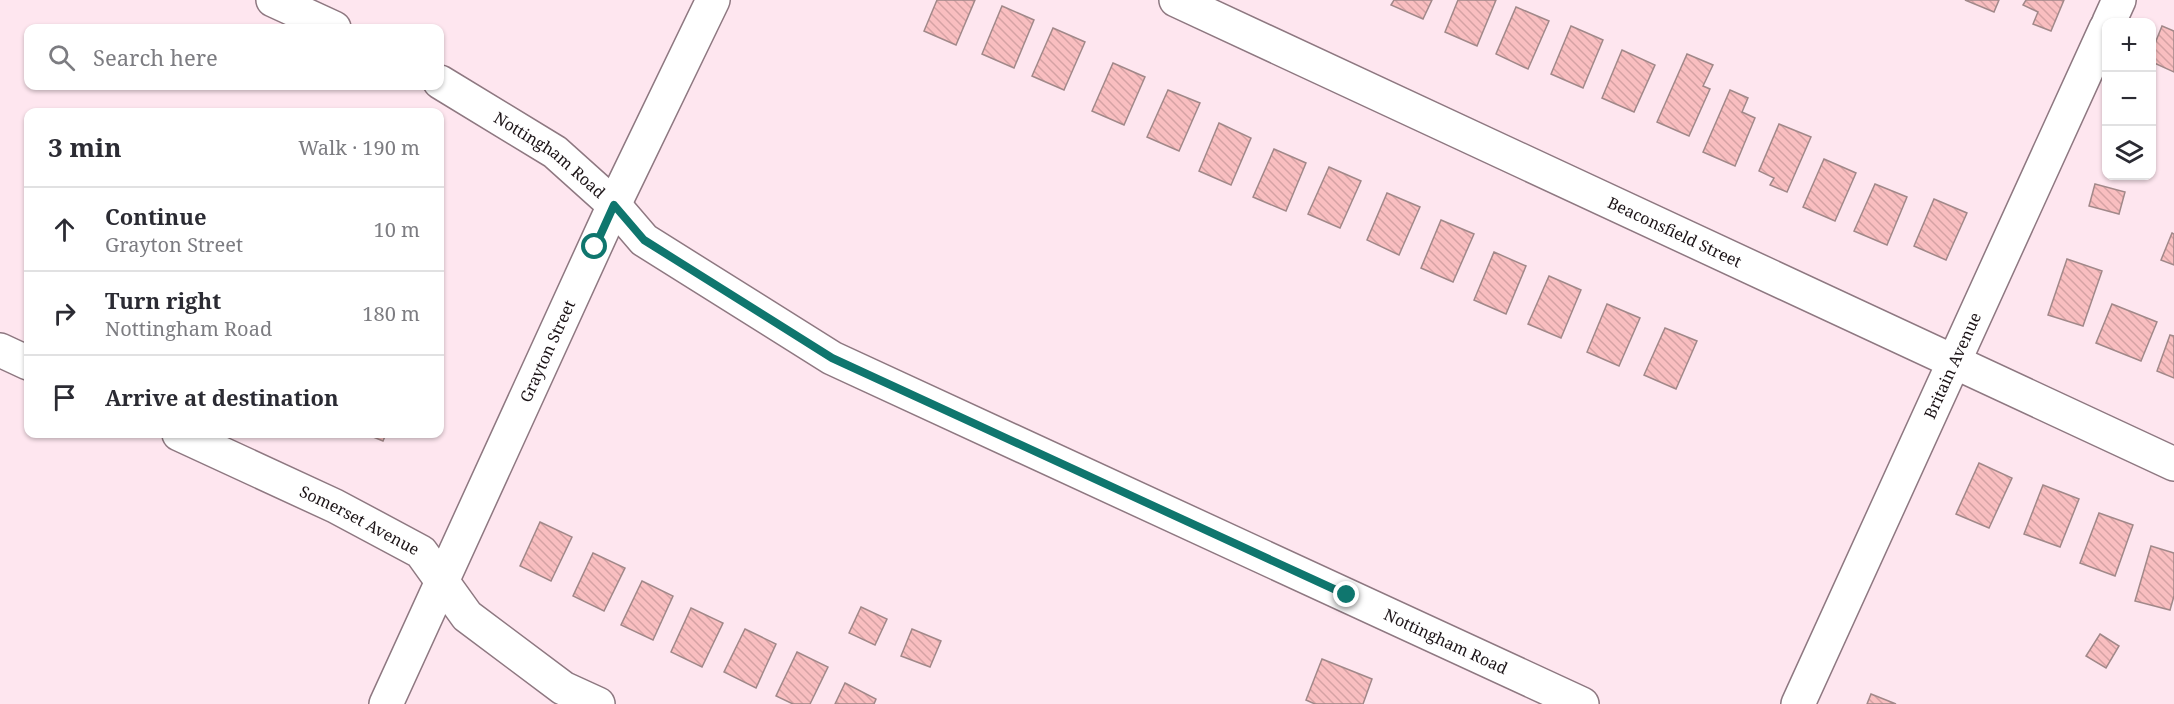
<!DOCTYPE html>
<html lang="en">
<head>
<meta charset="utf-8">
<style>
	body { margin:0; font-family:"Noto Serif",serif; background:#f7f7f7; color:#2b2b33 }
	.controls { position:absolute; right:18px; top:18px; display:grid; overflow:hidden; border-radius:12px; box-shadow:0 2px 4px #0004 }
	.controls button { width:54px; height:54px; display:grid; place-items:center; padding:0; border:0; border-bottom:2px solid #e1e1e2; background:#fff; color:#2b2b33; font:30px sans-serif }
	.stop { position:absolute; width:18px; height:18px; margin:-14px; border:4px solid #0f766e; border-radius:50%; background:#fff }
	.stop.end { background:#0f766e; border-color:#fff; box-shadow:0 2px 6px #0008 }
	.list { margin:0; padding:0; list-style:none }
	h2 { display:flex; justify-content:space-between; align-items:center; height:78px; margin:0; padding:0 24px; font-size:26px }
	h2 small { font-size:20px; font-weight:400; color:#7c7c81 }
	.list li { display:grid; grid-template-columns:39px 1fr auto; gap:18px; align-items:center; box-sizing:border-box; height:84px; padding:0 24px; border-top:2px solid #e1e1e2 }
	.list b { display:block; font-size:22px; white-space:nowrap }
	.list p { margin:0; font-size:20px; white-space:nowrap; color:#7c7c81 }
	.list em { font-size:20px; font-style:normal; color:#7c7c81 }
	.icon { flex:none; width:33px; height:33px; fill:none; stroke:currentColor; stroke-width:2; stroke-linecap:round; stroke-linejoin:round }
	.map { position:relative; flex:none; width:2174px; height:704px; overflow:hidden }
	.search { position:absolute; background:#fff; box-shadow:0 2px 4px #0004; left:24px; top:24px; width:420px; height:66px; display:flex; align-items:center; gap:15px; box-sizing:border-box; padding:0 21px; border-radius:12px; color:#7c7c81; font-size:22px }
	.panel { position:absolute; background:#fff; box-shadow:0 2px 4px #0004; left:24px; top:108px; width:420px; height:330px; border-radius:12px }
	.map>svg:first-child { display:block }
	.building { fill:url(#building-back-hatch); stroke:#a18889; stroke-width:1.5 }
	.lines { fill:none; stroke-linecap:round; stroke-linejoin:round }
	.minor-casing { stroke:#8e7881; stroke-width:36 }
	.minor { stroke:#fff; stroke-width:33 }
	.route { stroke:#0f766e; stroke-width:8 }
	.labels { text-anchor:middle; stroke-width:4.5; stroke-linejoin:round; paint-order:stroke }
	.street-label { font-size:16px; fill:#1c1417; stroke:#fff }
</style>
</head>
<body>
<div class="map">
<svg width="2174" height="704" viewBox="0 0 2174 704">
	<defs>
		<pattern id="building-back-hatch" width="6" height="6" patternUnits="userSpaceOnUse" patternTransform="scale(1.5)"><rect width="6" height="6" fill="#f9bec0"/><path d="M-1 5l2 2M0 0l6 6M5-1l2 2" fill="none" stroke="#d5a2a4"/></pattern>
	</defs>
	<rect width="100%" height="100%" fill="#fee6ef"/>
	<!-- building -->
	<g class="building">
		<path d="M 937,0 L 975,0 L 956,45 L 924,31 Z"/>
		<path d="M 1394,0 L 1432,0 L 1423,19 L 1391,5 Z"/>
		<path d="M 1458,0 L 1496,0 L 1477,46 L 1445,32 Z"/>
		<path d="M 1965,0 L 1999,0 L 1994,12 Z"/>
		<path d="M 2026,0 L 2064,0 L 2051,31 L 2033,24 L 2038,12 L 2023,5 Z"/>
		<path d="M 1002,6 L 1034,20 L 1014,68 L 982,54 Z"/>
		<path d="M 1516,7 L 1549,21 L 1528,69 L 1496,54 Z"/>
		<path d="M 1571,26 L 1603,40 L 1583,88 L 1551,74 Z"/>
		<path d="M 2162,26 L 2174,31 L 2174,72 L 2152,62 L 2152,51 Z"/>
		<path d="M 1053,28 L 1085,42 L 1064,90 L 1032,76 Z"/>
		<path d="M 1622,50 L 1655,65 L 1634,112 L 1602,98 Z"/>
		<path d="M 1687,54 L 1713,65 L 1703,86 L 1710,89 L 1689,136 L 1657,122 Z"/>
		<path d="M 1113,63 L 1145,77 L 1124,125 L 1092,111 Z"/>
		<path d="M 1168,90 L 1200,103 L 1179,151 L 1147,137 Z"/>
		<path d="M 1730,90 L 1748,98 L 1742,112 L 1755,118 L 1735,166 L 1703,152 Z"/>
		<path d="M 1219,123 L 1251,138 L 1231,185 L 1199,171 Z"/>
		<path d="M 1779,124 L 1811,137 L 1787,192 L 1770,185 L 1774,178 L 1759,171 Z"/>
		<path d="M 1274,149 L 1306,163 L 1286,211 L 1253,197 Z"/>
		<path d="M 1824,159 L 1856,173 L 1835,221 L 1803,207 Z"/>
		<path d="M 1329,167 L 1361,181 L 1340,228 L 1308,214 Z"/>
		<path d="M 1875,184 L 1907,197 L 1887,245 L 1854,231 Z"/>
		<path d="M 2095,184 L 2125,192 L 2119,214 L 2089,206 Z"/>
		<path d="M 1387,193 L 1420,207 L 1399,255 L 1367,240 Z"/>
		<path d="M 1934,199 L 1967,213 L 1946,260 L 1914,246 Z"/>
		<path d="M 1441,220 L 1474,234 L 1453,282 L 1421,268 Z"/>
		<path d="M 2172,233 L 2174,234 L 2174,265 L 2161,260 Z"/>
		<path d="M 1494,252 L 1526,266 L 1506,314 L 1474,300 Z"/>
		<path d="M 2067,259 L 2102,271 L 2083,326 L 2048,315 Z"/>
		<path d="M 1549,276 L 1581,290 L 1561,338 L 1528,324 Z"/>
		<path d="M 1607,304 L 1640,318 L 1619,366 L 1587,352 Z"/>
		<path d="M 2112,304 L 2157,322 L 2141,361 L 2096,343 Z"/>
		<path d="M 1665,328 L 1697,341 L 1676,389 L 1644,375 Z"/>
		<path d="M 2170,335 L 2174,336 L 2174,378 L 2157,371 Z"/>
		<path d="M 366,434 L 386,434 L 383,441 Z"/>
		<path d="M 1979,463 L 2012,478 L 1989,528 L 1956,514 Z"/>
		<path d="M 2043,485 L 2079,499 L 2060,547 L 2024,534 Z"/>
		<path d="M 2099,513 L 2133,525 L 2115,576 L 2080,563 Z"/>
		<path d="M 540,522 L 572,537 L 551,581 L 520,566 Z"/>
		<path d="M 2151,546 L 2174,553 L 2174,596 L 2170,610 L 2135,601 Z"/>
		<path d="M 593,553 L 625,568 L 604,611 L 573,596 Z"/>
		<path d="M 642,581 L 673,596 L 653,640 L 621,625 Z"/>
		<path d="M 861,607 L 887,619 L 875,645 L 849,633 Z"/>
		<path d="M 691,608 L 723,623 L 702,667 L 671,652 Z"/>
		<path d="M 745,629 L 776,644 L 756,688 L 724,672 Z"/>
		<path d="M 912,629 L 941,641 L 930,667 L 901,656 Z"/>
		<path d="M 2100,634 L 2119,646 L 2106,668 L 2086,656 Z"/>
		<path d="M 797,652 L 828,667 L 810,704 L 793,704 L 776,696 Z"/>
		<path d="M 1322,659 L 1372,679 L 1363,704 L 1315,704 L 1306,700 Z"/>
		<path d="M 845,683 L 876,699 L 874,704 L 835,704 Z"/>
		<path d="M 1871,694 L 1896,704 L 1867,704 Z"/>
	</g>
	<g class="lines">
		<!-- minor casing -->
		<g class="minor-casing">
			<g id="minor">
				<path d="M 273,0 L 334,28"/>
				<path id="s1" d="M 1176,0 L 2174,464"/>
				<path d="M 2109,22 L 2119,0"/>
				<path id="s2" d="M 440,82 L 555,152 L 614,205 L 644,240 L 832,358 L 1582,704"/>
				<path d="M 0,350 L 28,363"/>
				<path id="s3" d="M 179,434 L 335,506 L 421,552 L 467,616 L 563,688 L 598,704"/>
				<path id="s4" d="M 386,704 L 614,205 L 713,0"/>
				<path id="s5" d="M 1798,704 L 2106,28"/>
			</g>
		</g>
		<!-- minor -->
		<use href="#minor" class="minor"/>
	</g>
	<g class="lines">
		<!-- route -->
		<path class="route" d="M 595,247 L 614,205 L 644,240 L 832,358 L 1347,595"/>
	</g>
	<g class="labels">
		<!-- street labels -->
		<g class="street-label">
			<text dy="6" stroke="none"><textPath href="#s2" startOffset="132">Nottingham Road</textPath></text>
			<text dy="6" stroke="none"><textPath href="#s1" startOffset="550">Beaconsfield Street</textPath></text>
			<text dy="6" stroke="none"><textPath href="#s4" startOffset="388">Grayton Street</textPath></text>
			<text dy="6" stroke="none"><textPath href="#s5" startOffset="372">Britain Avenue</textPath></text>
			<text dy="6" stroke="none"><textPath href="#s3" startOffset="200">Somerset Avenue</textPath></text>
			<text dy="6" stroke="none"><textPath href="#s2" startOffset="1158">Nottingham Road</textPath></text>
		</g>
	</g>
</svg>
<div class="controls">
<button>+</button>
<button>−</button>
<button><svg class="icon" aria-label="layers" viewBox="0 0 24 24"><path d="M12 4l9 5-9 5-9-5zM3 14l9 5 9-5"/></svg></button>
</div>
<div class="stop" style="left:595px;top:247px"></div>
<div class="stop end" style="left:1347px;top:595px"></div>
<div class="search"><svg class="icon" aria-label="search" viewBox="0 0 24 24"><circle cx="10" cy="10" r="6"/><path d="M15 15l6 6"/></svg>Search here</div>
<section class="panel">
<h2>3 min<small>Walk · 190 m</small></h2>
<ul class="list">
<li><svg class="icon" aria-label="ahead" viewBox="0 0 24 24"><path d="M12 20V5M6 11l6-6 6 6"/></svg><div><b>Continue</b><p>Grayton Street</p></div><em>10 m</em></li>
<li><svg class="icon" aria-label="right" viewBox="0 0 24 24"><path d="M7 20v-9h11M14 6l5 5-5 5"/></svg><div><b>Turn right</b><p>Nottingham Road</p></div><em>180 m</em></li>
<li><svg class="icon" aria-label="arrive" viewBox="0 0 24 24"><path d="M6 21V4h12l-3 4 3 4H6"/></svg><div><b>Arrive at destination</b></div></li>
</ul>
</section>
</div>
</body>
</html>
